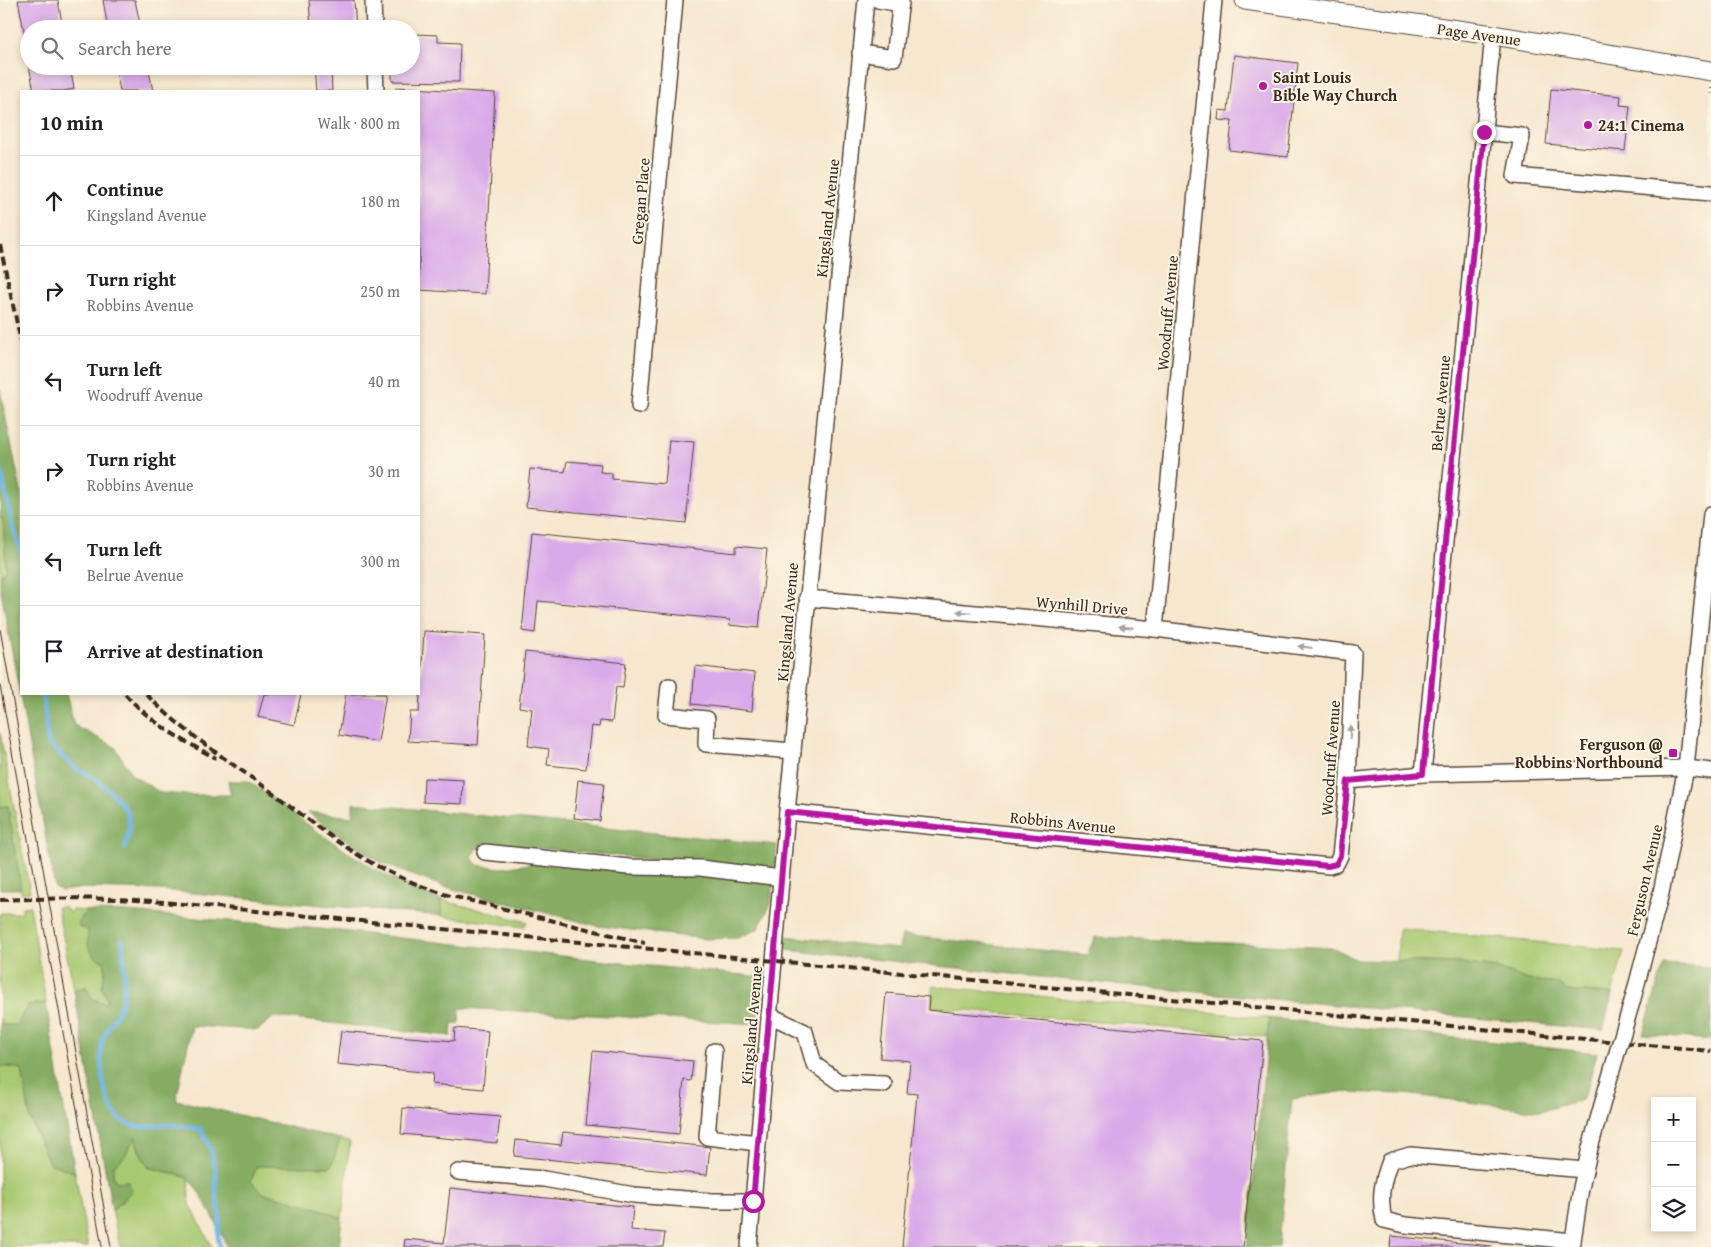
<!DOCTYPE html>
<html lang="en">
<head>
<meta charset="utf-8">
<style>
	body { margin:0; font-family:"Gentium Book Plus",serif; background:#f6f6f6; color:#202124 }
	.controls { position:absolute; right:15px; bottom:15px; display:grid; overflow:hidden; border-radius:0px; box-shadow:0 2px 8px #0003 }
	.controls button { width:45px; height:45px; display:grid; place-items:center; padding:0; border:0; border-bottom:1px solid #e0e0e0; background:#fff; color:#202124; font:25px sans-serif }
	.stop { position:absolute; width:15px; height:15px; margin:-11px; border:4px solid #b5179e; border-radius:50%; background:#fff }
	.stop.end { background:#b5179e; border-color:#fff; box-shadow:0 1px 5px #0008 }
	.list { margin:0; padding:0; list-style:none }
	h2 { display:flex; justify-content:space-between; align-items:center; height:65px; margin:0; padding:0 20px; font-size:21px }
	h2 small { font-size:16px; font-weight:400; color:#757577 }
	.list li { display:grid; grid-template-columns:32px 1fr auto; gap:15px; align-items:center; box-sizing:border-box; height:90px; padding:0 20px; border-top:1px solid #e0e0e0 }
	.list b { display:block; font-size:19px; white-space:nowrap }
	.list p { margin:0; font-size:16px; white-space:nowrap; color:#757577 }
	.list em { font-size:16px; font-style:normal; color:#757577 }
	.icon { flex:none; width:28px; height:28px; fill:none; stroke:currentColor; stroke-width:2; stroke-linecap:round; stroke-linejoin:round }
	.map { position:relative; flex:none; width:1711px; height:1247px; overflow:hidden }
	.search { position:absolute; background:#fff; box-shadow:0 2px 8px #0003; left:20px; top:20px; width:400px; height:55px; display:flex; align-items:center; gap:12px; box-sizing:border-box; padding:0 18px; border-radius:28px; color:#757577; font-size:19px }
	.panel { position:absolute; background:#fff; box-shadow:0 2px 8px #0003; left:20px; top:90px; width:400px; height:605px; border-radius:0px }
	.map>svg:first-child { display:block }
	.green { fill:#a8c971; stroke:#727a48 }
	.forest { fill:#86ad63; stroke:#606c40 }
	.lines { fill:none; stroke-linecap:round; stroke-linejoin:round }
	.stream { stroke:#70b4e6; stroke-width:4.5 }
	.building { fill:#d9aae9 }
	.minor-casing { stroke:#574638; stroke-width:18 }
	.major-casing { stroke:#574638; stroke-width:21 }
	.path { stroke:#574638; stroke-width:2.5; stroke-dasharray:1 4; stroke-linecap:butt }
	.minor { stroke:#fff; stroke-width:15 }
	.major { stroke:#fff; stroke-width:19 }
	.tram { stroke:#3b2a1e; stroke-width:1 }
	.rail { stroke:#3b2a1e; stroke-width:4; stroke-dasharray:8 4; stroke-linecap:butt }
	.minor-bridge-casing { stroke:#574638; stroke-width:18; stroke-linecap:butt }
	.minor-bridge { stroke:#fff; stroke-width:15 }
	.oneway { fill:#a79f9a }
	.route { stroke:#b5179e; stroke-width:6 }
	.poi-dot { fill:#b5179e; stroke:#fcf5e5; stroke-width:2 }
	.labels { text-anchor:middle; stroke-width:4; stroke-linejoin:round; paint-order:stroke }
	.street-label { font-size:16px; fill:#3b2a1e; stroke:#fcf5e5 }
	.poi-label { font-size:16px; font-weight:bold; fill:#3b2a1e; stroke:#fcf5e5; text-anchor:start }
</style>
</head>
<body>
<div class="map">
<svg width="1711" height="1247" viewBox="0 0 1711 1247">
	<rect width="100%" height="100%" fill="#fcf5e5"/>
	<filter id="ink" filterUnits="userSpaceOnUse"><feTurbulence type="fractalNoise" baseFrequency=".02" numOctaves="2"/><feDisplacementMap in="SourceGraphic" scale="10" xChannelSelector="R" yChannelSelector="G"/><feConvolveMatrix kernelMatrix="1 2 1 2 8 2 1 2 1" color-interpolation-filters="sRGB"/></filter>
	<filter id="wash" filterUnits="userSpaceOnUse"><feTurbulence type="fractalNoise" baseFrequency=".0096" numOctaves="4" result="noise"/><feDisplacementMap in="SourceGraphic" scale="20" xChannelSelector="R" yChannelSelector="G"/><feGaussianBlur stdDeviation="1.12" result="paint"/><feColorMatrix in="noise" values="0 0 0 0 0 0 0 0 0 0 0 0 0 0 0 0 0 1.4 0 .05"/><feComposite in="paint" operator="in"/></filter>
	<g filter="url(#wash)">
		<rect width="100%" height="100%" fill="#f6e7ce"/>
		<!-- green -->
		<g class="green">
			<path d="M 0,518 L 3,518 L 6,569 L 0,576 Z"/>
			<path d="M 0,733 L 30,892 L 21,893 L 8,806 L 0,807 Z"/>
			<path d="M 441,900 L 527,922 L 524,927 L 441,916 Z"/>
			<path d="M 30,906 L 46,1003 L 28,1005 L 16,1025 L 3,1025 L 0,1018 L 0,913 L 22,913 L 22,907 Z"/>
			<path d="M 57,907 L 65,907 L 70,913 L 72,910 L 89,911 L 79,920 L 88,930 L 93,955 L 105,963 L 105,972 L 102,988 L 108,1000 L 104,1003 L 93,999 L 86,987 L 74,990 Z"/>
			<path d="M 1399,928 L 1624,951 L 1612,994 L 1567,991 L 1558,983 L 1528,980 L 1496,968 L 1461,963 L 1397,961 Z"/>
			<path d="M 933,986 L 1269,1018 L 1267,1037 L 931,1007 Z"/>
			<path d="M 0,1066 L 22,1068 L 30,1118 L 49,1163 L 75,1173 L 88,1247 L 0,1247 Z"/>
			<path d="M 135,1136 L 139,1150 L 148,1167 L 188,1178 L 190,1204 L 212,1247 L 120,1247 L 112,1210 L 126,1198 L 118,1182 L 113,1179 L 114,1165 L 124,1157 Z"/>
			<path d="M 340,1139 L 350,1142 L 342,1218 L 315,1207 L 263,1193 L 251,1181 L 257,1166 L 331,1167 Z"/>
		</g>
		<!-- forest -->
		<g class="forest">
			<path d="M 0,390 L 21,491 L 21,694 L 66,694 L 74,725 L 115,747 L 132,775 L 161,793 L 189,795 L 231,795 L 228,781 L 248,781 C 309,825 369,874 441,900 L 441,916 L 160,890 L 83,888 L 62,891 L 55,888 L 0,586 L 0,576 L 6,568 L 3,518 L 0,518 Z"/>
			<path d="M 353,803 L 777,845 L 774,871 L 505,845 L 480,845 L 471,856 L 477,865 L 501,868 L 538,863 L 634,873 L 719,876 L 773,883 L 771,904 L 758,929 L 738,938 L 706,939 L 598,926 L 445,887 L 404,872 L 380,862 L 328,828 L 308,812 L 353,817 Z"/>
			<path d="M 8,806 L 20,881 L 20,889 L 0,889 L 0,807 Z"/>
			<path d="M 89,911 L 128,912 L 331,930 L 641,965 L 763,977 L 758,1024 L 460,1008 L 459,1024 L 452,1023 L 451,1036 L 274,1017 L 258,1030 L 192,1026 L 176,1100 L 340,1139 L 331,1167 L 257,1166 L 251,1181 L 263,1193 L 315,1207 L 342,1218 L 339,1247 L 227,1247 C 222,1233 197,1183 186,1177 C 174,1172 160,1170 148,1167 L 139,1150 L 135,1137 L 124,1157 L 114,1165 L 113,1178 L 118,1182 L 128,1181 L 132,1191 L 112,1210 L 74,990 L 86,987 L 93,999 L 104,1003 L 108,1000 L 102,988 L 105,972 L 105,963 C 89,952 86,949 88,930 L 79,927 L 79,920 Z"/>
			<path d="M 902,935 L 1087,955 L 1095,937 L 1334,948 L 1357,960 L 1461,963 L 1496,968 L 1528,980 L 1558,983 L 1567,991 L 1612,994 L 1603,1030 L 1069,980 L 786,950 L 786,936 L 899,949 Z"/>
			<path d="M 1664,964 L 1711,967 L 1711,1040 L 1643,1034 Z"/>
			<path d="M 46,1003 L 75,1173 L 49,1163 L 30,1118 L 22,1069 L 0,1066 L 0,1018 L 3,1025 L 16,1025 L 28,1005 Z"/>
			<path d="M 1269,1018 L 1597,1053 L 1588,1086 L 1582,1100 L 1540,1111 L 1405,1094 L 1339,1092 L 1292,1099 L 1279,1247 L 1247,1247 Z"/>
		</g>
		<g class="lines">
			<!-- stream -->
			<g class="stream">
				<path d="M 0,466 L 12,525 L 21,551"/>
				<path d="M 43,694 L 48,743 L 76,769 L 95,778 L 115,796 L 127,811 L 130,827 L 125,848"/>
				<path d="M 122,940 C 124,960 126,982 122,1001 C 119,1015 107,1026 103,1039 C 97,1059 104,1113 126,1123 C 137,1129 148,1126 159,1125 C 173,1124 187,1127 201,1129 L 211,1150 L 216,1172 L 216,1192 L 220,1216 L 218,1238 L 220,1247"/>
			</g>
		</g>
		<g id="blocks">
			<!-- building -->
			<g class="building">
				<path d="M 18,0 L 58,0 L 63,29 L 29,29 L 29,57 Z"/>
				<path d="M 103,0 L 135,0 L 141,29 L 108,29 Z"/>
				<path d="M 309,0 L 354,0 L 356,29 L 311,29 Z"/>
				<path d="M 416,34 L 438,35 L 438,42 L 460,43 L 459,82 L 392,81 L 392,66 L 411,66 L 411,42 L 416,42 Z"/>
				<path d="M 1234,55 L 1298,63 L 1288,157 L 1229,150 L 1232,121 L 1218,120 L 1219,110 L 1228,111 Z"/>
				<path d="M 29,66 L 70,66 L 74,89 L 64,91 L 34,91 Z"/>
				<path d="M 115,66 L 148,66 L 153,91 L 120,91 Z"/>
				<path d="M 314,66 L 331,66 L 332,91 L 316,91 Z"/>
				<path d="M 396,87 L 495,93 L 485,294 L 419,290 L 419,91 L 395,91 Z"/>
				<path d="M 1551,89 L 1621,96 L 1620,105 L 1630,106 L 1625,151 L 1546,144 Z"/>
				<path d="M 669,440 L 694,442 L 686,523 L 526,507 L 530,469 L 565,472 L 567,461 L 601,464 L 600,472 L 612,473 L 612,479 L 665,484 Z"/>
				<path d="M 532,532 L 736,553 L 736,546 L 767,549 L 759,628 L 729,625 L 730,620 L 538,601 L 535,633 L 522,631 Z"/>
				<path d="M 424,631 L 485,635 L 478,745 L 408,741 L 410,712 L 419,712 Z"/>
				<path d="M 525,652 L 626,663 L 623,688 L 616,687 L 612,722 L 600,721 L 599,727 L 591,726 L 586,769 L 547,765 L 549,749 L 528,746 L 532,709 L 519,707 Z"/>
				<path d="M 695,666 L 755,673 L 752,711 L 692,704 Z"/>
				<path d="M 264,694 L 301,694 L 294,725 L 258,717 Z"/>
				<path d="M 346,694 L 386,694 L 378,742 L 339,735 Z"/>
				<path d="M 424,778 L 463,780 L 462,804 L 423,802 Z"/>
				<path d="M 578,780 L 604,783 L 600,821 L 574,818 Z"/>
				<path d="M 886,993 L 929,997 L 928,1010 L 1263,1041 L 1243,1247 L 902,1247 L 917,1094 L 907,1093 L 910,1061 L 880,1058 Z"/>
				<path d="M 455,1028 L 488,1031 L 483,1089 L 432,1084 L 433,1073 L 337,1064 L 341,1031 L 454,1041 Z"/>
				<path d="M 593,1051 L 693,1061 L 691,1081 L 684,1080 L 679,1134 L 586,1125 Z"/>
				<path d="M 403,1108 L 500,1117 L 497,1143 L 401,1134 Z"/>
				<path d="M 563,1132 L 710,1147 L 707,1175 L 514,1156 L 516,1140 L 561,1145 Z"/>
				<path d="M 450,1188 L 633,1207 L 631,1230 L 665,1233 L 663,1247 L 404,1247 L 405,1239 L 444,1243 Z"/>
				<path d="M 1391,1236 L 1492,1246 L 1492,1247 L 1390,1247 Z"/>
			</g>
		</g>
	</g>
	<g filter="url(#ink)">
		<use href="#blocks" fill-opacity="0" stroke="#574638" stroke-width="1"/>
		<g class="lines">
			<!-- minor casing -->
			<g class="minor-casing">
				<g id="minor">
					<path d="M 373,0 L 374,29"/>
					<path d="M 878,0 L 901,4"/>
					<path d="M 860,53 L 894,58 L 901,0"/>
					<path d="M 375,66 L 376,91"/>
					<path d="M 1484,132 L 1522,136 L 1515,176 L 1711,193"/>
					<path d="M 639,406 L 675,0"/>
					<path d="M 1155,629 L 1214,0"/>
					<path d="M 669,686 L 666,715 L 707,719 L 706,744 L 793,751"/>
					<path d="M 1423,774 L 1493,35"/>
					<path d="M 1348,781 L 1423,774 L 1686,768 L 1711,771"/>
					<path d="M 787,812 L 1329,866 L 1336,864 L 1340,856 L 1348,781 L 1353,653 L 1155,629 L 807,598"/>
					<path d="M 485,852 L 629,867 L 700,868 L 781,878"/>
					<path d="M 1632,1002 L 1661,893 L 1686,768 L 1711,514"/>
					<path d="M 769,1015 L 805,1032 L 814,1064 L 839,1082 L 884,1084"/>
					<path d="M 714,1051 L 707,1137 L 758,1143"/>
					<path d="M 458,1172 L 544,1179 L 634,1195 L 712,1201 L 753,1201"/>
					<path d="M 1573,1241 L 1405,1225 L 1384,1220 C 1379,1198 1382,1182 1390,1161 L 1410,1155 L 1585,1170"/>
					<path d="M 749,1247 L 787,812 L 866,0"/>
					<path d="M 1572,1247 L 1581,1188 L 1590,1148 L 1607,1087"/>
				</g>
			</g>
			<!-- major casing -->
			<g class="major-casing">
				<path id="major" d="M 1245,0 L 1493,35 L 1711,71"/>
			</g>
			<!-- path -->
			<path class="path" d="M 1711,88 L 1711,97"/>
			<!-- minor -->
			<use href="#minor" class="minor"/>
			<!-- major -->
			<use href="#major" class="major"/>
			<!-- tram -->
			<g class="tram">
				<path d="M 0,629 L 111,1247"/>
				<path d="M 0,685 L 102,1247"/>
			</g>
			<!-- rail -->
			<g class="rail">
				<path d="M 0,245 L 21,342"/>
				<path d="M 125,694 C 151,723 183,741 216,758"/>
				<path d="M 146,694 C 179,728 220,755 259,783 C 293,807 325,834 360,856 C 387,873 417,885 447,895 L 645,943"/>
				<path d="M 0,900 C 55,898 109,897 163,902 L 1711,1051"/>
			</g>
			<!-- minor-bridge casing -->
			<g class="minor-bridge-casing">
				<path id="minor-bridge" d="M 1607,1087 L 1632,1002"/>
			</g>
			<!-- minor-bridge -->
			<use href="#minor-bridge" class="minor-bridge"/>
		</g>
		<!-- one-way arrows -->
		<defs><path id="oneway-solid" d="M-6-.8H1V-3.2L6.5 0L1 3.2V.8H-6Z" transform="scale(1.25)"/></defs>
		<g class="oneway">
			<use href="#oneway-solid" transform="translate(964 612) rotate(-175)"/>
			<use href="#oneway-solid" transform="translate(1126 627) rotate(-175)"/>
			<use href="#oneway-solid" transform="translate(1305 647) rotate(-173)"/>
			<use href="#oneway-solid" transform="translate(1350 732) rotate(-88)"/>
		</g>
	</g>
	<g class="lines" filter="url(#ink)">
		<!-- route -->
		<path class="route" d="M 753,1201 L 787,812 L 1328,866 L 1336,864 L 1340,856 L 1348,781 L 1423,774 L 1484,132"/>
	</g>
	<!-- markers -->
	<g class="poi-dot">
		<circle cx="1263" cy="86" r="5"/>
		<circle cx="1588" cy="125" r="5"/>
		<rect x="1668" y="748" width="10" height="10" rx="2.5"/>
	</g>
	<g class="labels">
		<!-- street labels -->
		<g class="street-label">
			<text transform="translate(1479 34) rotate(8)" y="6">Page Avenue</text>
			<text transform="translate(640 201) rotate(-85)" y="6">Gregan Place</text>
			<text transform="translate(827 218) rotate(-84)" y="6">Kingsland Avenue</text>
			<text transform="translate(1167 313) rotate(-85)" y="6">Woodruff Avenue</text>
			<text transform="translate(1440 403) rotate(-85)" y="6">Belrue Avenue</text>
			<text transform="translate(1082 605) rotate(5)" y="6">Wynhill Drive</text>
			<text transform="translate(787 622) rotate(-85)" y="6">Kingsland Avenue</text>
			<text transform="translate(1330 758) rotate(-86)" y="6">Woodruff Avenue</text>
			<text transform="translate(1063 822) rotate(6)" y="6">Robbins Avenue</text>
			<text transform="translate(1644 880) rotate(-77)" y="6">Ferguson Avenue</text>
			<text transform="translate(751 1025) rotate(-85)" y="6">Kingsland Avenue</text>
		</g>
		<!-- poi labels -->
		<g class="poi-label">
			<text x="1273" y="83">Saint Louis<tspan x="1273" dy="18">Bible Way Church</tspan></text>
			<text x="1598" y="131">24:1 Cinema</text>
			<text x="1663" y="750" text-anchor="end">Ferguson @<tspan x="1663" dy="18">Robbins Northbound</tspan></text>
		</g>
	</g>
</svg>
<div class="controls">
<button>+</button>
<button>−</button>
<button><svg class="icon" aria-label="layers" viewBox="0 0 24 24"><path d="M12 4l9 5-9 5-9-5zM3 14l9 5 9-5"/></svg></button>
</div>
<div class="stop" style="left:753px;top:1201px"></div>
<div class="stop end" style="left:1484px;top:132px"></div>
<div class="search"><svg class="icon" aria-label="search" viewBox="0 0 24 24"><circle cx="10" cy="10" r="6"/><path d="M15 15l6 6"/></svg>Search here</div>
<section class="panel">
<h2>10 min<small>Walk · 800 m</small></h2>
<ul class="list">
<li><svg class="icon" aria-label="ahead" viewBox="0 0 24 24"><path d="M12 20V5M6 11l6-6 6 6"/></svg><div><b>Continue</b><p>Kingsland Avenue</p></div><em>180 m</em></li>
<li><svg class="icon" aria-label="right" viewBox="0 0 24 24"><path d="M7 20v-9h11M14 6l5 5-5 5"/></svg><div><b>Turn right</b><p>Robbins Avenue</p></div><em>250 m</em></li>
<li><svg class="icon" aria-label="left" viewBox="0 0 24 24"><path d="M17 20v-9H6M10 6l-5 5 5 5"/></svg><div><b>Turn left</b><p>Woodruff Avenue</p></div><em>40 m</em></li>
<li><svg class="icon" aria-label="right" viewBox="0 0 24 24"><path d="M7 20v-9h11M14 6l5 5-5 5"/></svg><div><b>Turn right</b><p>Robbins Avenue</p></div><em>30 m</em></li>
<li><svg class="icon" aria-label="left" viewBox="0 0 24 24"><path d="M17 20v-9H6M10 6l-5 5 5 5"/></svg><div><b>Turn left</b><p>Belrue Avenue</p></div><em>300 m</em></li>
<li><svg class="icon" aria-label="arrive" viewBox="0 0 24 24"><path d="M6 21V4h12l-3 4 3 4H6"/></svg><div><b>Arrive at destination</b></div></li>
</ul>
</section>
</div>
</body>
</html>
